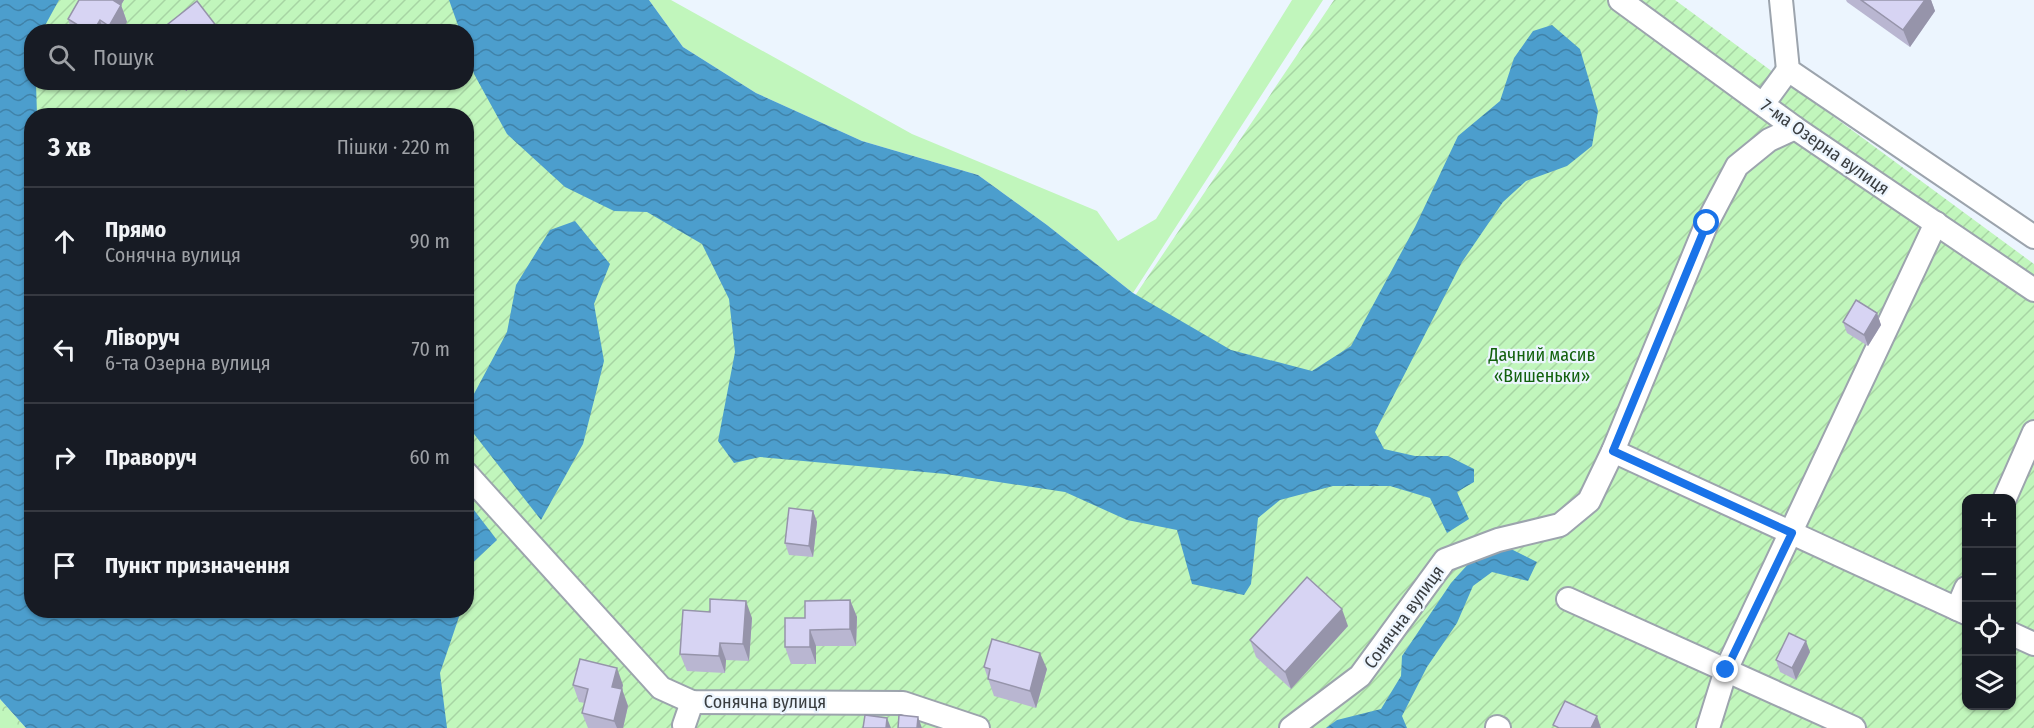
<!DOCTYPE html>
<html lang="uk">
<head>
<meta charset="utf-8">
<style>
	body { margin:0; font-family:"Fira Sans Condensed",sans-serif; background:#242831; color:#f1f3f6 }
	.controls { position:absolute; right:18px; bottom:18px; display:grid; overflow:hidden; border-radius:12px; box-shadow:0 2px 4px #0004 }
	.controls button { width:54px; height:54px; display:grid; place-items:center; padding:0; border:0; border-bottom:2px solid #363941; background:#171b24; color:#f1f3f6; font:30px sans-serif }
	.stop { position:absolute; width:18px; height:18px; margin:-14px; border:4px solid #1a73e8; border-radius:50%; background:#fff }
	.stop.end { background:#1a73e8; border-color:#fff; box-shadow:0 2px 6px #0008 }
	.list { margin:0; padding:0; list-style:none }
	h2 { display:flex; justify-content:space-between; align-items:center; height:78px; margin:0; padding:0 24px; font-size:26px }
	h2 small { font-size:20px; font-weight:400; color:#9ea1a6 }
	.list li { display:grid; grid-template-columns:39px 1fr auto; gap:18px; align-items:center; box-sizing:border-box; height:108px; padding:0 24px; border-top:2px solid #363941 }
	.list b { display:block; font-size:22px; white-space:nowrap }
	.list p { margin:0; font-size:20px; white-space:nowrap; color:#9ea1a6 }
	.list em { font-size:20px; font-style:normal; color:#9ea1a6 }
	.icon { flex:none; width:33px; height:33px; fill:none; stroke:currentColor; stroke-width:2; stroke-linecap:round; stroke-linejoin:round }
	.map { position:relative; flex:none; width:2034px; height:728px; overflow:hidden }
	.search { position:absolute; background:#171b24; box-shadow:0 2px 4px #0004; left:24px; top:24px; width:450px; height:66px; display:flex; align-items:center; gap:15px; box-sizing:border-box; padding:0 21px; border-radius:24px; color:#9ea1a6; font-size:22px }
	.panel { position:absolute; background:#171b24; box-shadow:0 2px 4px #0004; left:24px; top:108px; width:450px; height:510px; border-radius:24px }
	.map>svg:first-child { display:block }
	.grass { fill:#c1f6bc }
	.forest { fill:url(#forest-crowns) }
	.garden { fill:url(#garden-furrows); fill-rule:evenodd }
	.water { fill:url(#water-waves) }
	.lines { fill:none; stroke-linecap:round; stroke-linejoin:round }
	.minor-casing { stroke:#9ca4ad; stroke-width:26 }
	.minor { stroke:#fff; stroke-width:22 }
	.wall { fill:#b9b6d1 }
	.shaded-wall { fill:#9694aa }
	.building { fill:#d7d4f3; stroke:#9694aa; stroke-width:1.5 }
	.route { stroke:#1a73e8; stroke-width:8 }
	.labels { text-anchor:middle; stroke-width:4.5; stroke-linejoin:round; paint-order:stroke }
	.street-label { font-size:18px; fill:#393d40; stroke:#ecf5fe }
	.park-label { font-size:18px; fill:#12610d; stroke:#ecf5fe }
</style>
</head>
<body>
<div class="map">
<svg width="2034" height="728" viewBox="0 0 2034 728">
	<defs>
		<pattern id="forest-crowns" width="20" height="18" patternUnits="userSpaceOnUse" patternTransform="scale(1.5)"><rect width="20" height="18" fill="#c1f6bc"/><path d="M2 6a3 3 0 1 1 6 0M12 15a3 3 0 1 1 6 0" fill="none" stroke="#a7d4a3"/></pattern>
		<pattern id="garden-furrows" width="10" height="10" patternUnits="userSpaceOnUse" patternTransform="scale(1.5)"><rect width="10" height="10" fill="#c1f6bc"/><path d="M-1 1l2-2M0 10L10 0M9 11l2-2" fill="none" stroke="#a7d4a3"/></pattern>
		<pattern id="water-waves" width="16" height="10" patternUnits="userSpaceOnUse" patternTransform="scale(1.5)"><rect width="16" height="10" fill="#4c9ecd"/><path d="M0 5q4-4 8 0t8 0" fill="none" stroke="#4082a8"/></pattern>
	</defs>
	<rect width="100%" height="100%" fill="#ecf5fe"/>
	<!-- grass -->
	<path class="grass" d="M 649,0 L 671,0 L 912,134 L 1097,211 L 1118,241 L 1156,219 L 1292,0 L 1323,0 L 1133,293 L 1047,225 L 978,175 L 862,141 L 756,93 L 683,47 Z"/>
	<!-- forest -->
	<path class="forest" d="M 0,699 L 26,728 L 0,728 Z"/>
	<!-- garden -->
	<path class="garden" d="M 12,0 L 597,0 L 1118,321 L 1334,0 L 1675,0 L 2034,264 L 2034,728 L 310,728 L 211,611 L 466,610 L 466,116 L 32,116 L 0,13 ZM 32,32 L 466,32 L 466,82 L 32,82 ZM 1966,498 L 2012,498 L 2012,706 L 1966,706 Z"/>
	<!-- water -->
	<g class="water">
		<path d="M 0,0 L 59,0 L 42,31 L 32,32 L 32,82 L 36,83 L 37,115 L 32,116 L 32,610 L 461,611 L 440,673 L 447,728 L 26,728 L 0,699 Z"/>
		<path d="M 449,0 L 649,0 L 683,47 L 756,93 L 862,141 L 978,175 L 1047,225 L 1133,293 L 1231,350 L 1312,371 L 1351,346 L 1415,227 L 1458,136 L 1500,101 L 1514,58 L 1533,31 L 1552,25 L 1580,49 L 1598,111 L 1592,146 L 1567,166 L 1526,181 L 1503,202 L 1462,262 L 1375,432 L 1384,449 L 1415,456 L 1448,456 L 1474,469 L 1474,482 L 1457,492 L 1469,519 L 1447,533 L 1430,498 L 1390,486 L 1333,486 L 1280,500 L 1258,518 L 1251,584 L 1244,595 L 1192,584 L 1177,530 L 1127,520 L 1065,492 L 946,474 L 760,457 L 734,463 L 718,441 L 735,352 L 729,299 L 702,244 L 647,212 L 614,211 L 565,187 L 507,134 L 474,74 L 467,51 L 466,32 L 460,31 Z"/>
		<path d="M 575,221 L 610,264 L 594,304 L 604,361 L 583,444 L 541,520 L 467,425 L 467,407 L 507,332 L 516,285 L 550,230 Z"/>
		<path d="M 467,501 L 497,540 L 467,568 Z"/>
		<path d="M 1511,549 L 1537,562 L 1528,581 L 1492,572 L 1473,586 L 1457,623 L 1427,667 L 1402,716 L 1407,728 L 1326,728 L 1337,720 L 1381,709 L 1401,676 L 1402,656 L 1451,583 L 1480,551 Z"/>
	</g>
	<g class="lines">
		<!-- minor casing -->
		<g class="minor-casing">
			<g id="minor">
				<path d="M 1620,0 L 1795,128 L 2034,290"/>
				<path d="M 1781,0 L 1788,70 L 2034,237"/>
				<path d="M 1763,104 L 1788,70"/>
				<path d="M 1613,451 L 1966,613"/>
				<path d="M 466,473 L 661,688 L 692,702 L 903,703 L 978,728"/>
				<path d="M 2005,498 L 2034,432"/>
				<path d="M 1568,599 L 1854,728"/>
				<path d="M 1957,609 L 1966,588"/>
				<path d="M 2012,634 L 2034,644"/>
				<path d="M 684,725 L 692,702"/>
				<path d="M 1497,727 L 1499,728"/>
				<path d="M 1291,728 L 1360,676 L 1445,560 L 1498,540 L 1560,525 L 1589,501 L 1613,451 L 1707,223 L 1737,166 L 1769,140 L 1795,128"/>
				<path d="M 1708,728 L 1726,670 L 1936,223"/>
			</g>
		</g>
		<!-- minor -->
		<use href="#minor" class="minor"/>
	</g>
	<!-- wall -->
	<g class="wall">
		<path d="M 79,0 L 124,0 L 121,5 L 127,22 L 121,32 L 72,32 L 68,19 Z"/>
		<path d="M 1846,0 L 1931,0 L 1935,11 L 1910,47 L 1847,2 Z"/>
		<path d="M 180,82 L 197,82 L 186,91 Z"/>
		<path d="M 1877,313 L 1881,325 L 1868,346 L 1847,333 L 1843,322 Z"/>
		<path d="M 813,511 L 817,522 L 813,557 L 789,555 L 785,543 Z"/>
		<path d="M 850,600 L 857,617 L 856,646 L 816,646 L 816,664 L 791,664 L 785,647 L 805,618 Z"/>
		<path d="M 752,618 L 749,661 L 726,660 L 725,673 L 687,671 L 680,654 Z"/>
		<path d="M 1348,626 L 1291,689 L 1256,657 L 1250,640 Z"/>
		<path d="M 1810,652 L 1796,680 L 1780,672 L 1776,660 Z"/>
		<path d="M 984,667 L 1047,669 L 1036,708 L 994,696 Z"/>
		<path d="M 573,685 L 623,685 L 622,689 L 628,706 L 623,728 L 588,728 L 582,713 L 585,703 L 579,702 Z"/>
	</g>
	<!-- shaded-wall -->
	<g class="shaded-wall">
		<path d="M 110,0 L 124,0 L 121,5 L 127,22 L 121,32 L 111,32 L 109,26 Z"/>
		<path d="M 1925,0 L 1931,0 L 1935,11 L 1910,47 L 1903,30 Z"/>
		<path d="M 100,20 L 104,32 L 93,32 Z"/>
		<path d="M 183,82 L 197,82 L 186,91 Z"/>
		<path d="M 1877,313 L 1881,325 L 1868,346 L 1864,335 Z"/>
		<path d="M 813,511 L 817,522 L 813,557 L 809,546 Z"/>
		<path d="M 850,600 L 857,617 L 856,646 L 850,629 Z"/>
		<path d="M 746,601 L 752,618 L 749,661 L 743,644 Z"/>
		<path d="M 1342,609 L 1348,626 L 1291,689 L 1285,672 Z"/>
		<path d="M 810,630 L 816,646 L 816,664 L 810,647 Z"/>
		<path d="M 1806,641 L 1810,652 L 1796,680 L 1792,668 Z"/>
		<path d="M 720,643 L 726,660 L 725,673 L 719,656 Z"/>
		<path d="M 1040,653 L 1047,669 L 1036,708 L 1030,691 Z"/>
		<path d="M 617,668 L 623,685 L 618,704 L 612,687 Z"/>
		<path d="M 622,689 L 628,706 L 623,728 L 617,728 L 614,721 Z"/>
		<path d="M 1597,716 L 1601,728 L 1591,728 Z"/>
		<path d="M 918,717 L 922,728 L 917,728 Z"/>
		<path d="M 887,718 L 891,728 L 886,728 Z"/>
	</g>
	<!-- building -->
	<g class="building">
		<path d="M 79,0 L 113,0 L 121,5 L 109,26 L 100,20 L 93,32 L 89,32 L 68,19 Z"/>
		<path d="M 1861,0 L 1925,0 L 1903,30 Z"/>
		<path d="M 197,1 L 221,32 L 158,32 Z"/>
		<path d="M 373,111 L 375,116 L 364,116 Z"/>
		<path d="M 1856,300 L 1877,313 L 1864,335 L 1843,322 Z"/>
		<path d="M 789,508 L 813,511 L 809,546 L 785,543 Z"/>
		<path d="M 1307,577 L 1342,609 L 1285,672 L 1250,640 Z"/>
		<path d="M 710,599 L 746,601 L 743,644 L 720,643 L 719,656 L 680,654 L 683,610 L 710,612 Z"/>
		<path d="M 850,600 L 850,629 L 810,630 L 810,647 L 785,647 L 785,618 L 805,618 L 805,601 Z"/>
		<path d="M 1789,633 L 1806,641 L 1792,668 L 1776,660 Z"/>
		<path d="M 992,639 L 1040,653 L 1030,691 L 988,679 L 990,669 L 984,667 Z"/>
		<path d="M 580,659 L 617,668 L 612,687 L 622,689 L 614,721 L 582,713 L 588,689 L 573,685 Z"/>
		<path d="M 1565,701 L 1597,716 L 1591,728 L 1559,728 L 1553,725 Z"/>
		<path d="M 865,715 L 887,718 L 886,728 L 863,728 Z"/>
		<path d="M 899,715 L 918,717 L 917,728 L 898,728 Z"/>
	</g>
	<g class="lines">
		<!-- route -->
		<path class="route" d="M 1707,223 L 1613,451 L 1792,533 L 1726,670"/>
	</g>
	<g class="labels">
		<!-- street labels -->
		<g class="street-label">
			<text transform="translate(1825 147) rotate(35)" y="6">7-ма Озерна вулиця</text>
			<text transform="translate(1404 617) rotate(-54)" y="6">Сонячна вулиця</text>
			<text x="765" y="708">Сонячна вулиця</text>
		</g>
		<!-- park labels -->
		<g class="park-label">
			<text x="1542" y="361">Дачний масив<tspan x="1542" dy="21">«Вишеньки»</tspan></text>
		</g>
	</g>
</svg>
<div class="controls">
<button>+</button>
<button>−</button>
<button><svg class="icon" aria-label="locate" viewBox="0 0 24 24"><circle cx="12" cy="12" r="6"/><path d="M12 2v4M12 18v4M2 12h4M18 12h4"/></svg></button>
<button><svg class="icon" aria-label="layers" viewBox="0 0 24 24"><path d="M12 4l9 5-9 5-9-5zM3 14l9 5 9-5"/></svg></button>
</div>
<div class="stop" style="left:1707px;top:223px"></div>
<div class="stop end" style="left:1726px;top:670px"></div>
<div class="search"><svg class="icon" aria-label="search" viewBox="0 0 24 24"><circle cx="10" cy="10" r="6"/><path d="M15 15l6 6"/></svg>Пошук</div>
<section class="panel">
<h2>3 хв<small>Пішки · 220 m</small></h2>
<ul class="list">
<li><svg class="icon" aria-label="ahead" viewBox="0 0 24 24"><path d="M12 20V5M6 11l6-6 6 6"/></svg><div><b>Прямо</b><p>Сонячна вулиця</p></div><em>90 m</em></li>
<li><svg class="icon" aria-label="left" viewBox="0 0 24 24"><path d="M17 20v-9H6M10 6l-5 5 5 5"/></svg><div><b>Ліворуч</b><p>6-та Озерна вулиця</p></div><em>70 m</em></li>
<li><svg class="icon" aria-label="right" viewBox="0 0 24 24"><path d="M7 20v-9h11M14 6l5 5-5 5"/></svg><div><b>Праворуч</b></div><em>60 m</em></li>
<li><svg class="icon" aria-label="arrive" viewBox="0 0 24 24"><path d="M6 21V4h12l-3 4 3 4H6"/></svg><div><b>Пункт призначення</b></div></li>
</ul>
</section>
</div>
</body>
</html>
